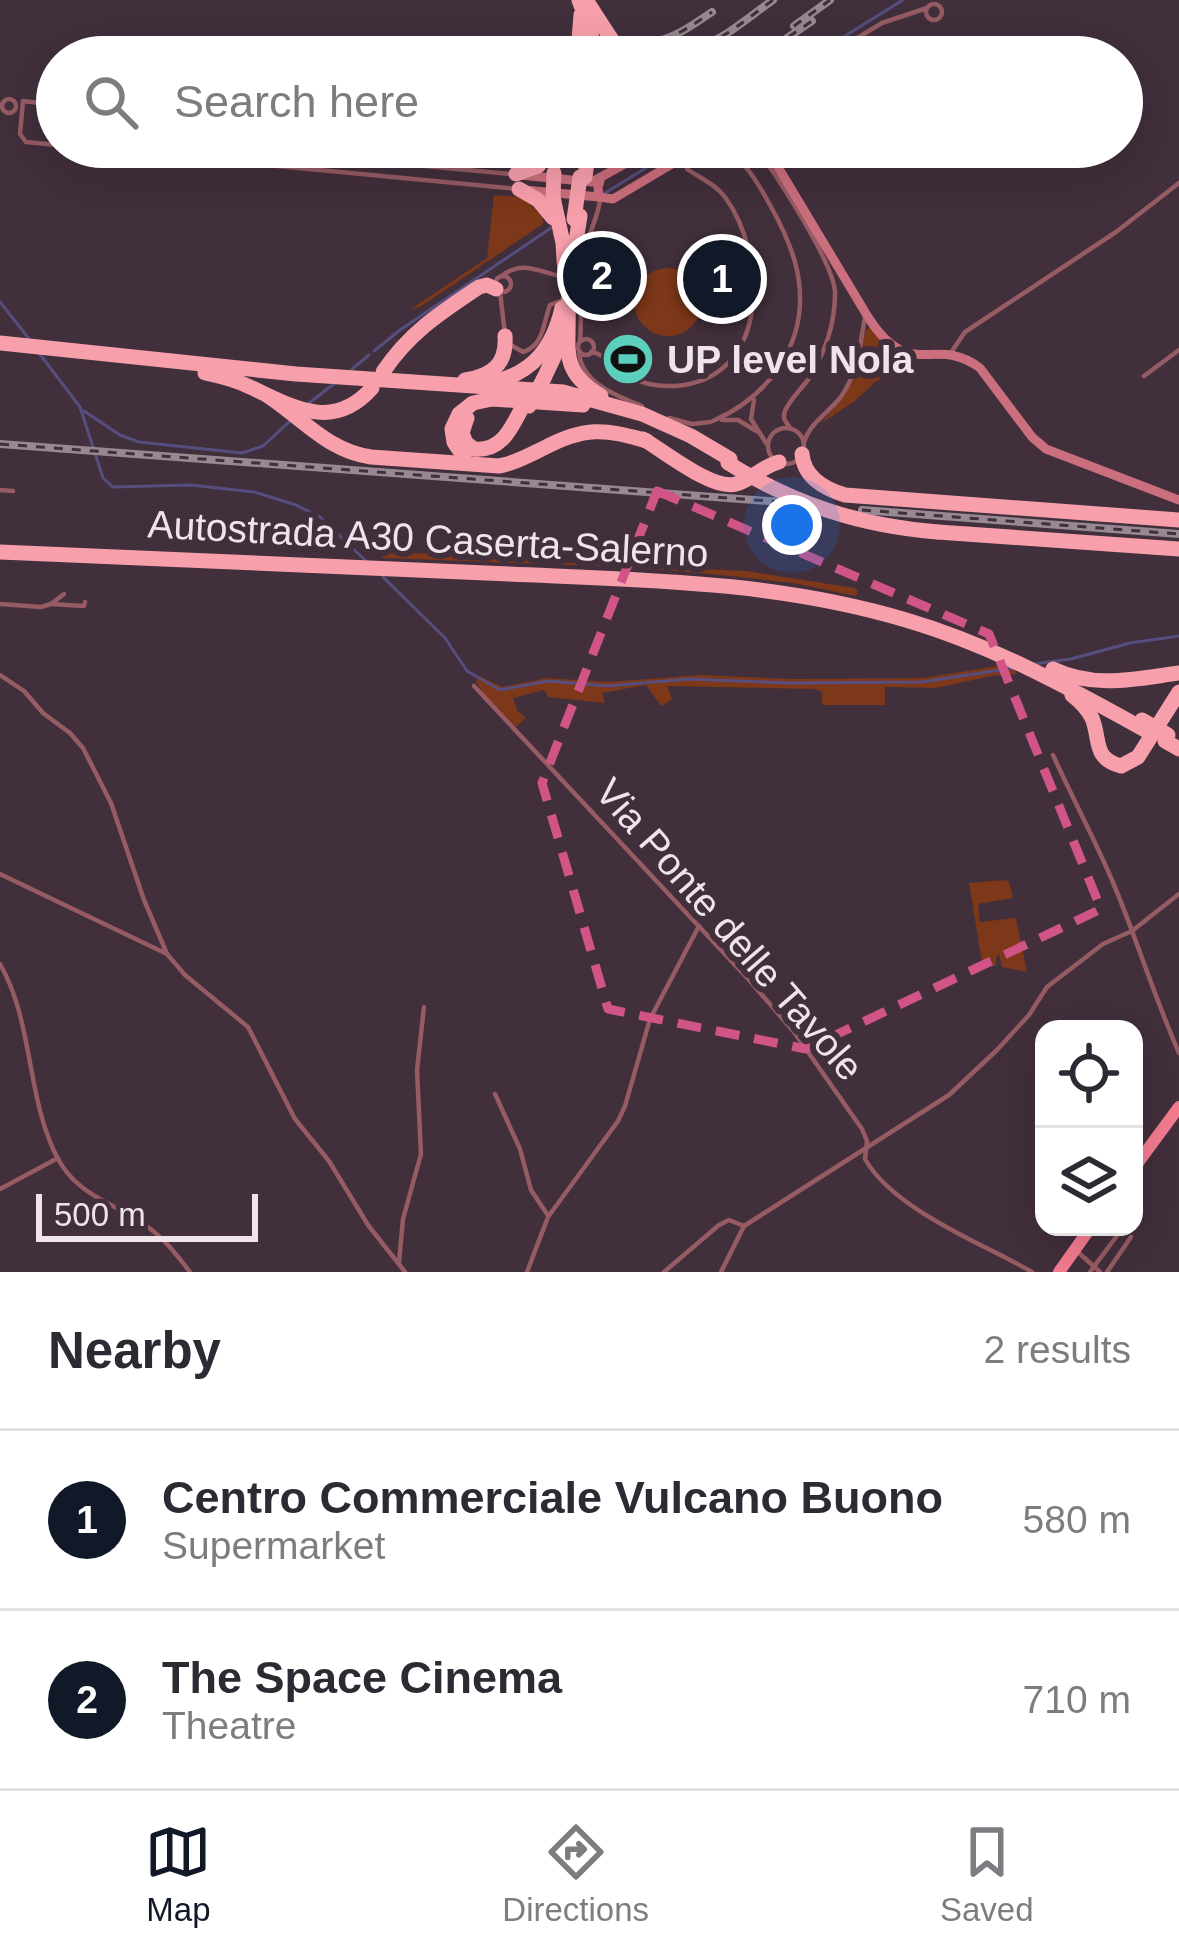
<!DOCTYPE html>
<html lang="en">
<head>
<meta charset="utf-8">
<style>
	body { margin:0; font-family:Arial,sans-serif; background:#f2f2f3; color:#2b2b33 }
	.controls { position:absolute; right:36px; bottom:36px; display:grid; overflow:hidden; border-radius:24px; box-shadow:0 12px 48px #0002 }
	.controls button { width:108px; height:108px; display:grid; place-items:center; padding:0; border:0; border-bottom:3px solid #e1e1e2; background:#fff; color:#2b2b33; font:60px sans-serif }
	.scale { position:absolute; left:36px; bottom:30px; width:222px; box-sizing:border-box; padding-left:12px; border:6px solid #f0e4ec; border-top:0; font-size:33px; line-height:42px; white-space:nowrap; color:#f0e4ec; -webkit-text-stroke:9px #412f3b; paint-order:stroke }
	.you { position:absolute; left:792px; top:525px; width:42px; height:42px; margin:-30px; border:9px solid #fff; border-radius:50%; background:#1a73e8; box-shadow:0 0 0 18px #1a73e833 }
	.badge { display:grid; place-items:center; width:78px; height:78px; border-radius:50%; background:#111827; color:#fff; font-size:39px; font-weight:700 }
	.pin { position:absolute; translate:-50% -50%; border:6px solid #fff; box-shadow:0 3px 12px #0006 }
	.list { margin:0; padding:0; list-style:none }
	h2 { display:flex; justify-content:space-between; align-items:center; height:156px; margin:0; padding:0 48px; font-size:51px }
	h2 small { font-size:39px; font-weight:400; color:#7c7c81 }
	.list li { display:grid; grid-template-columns:78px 1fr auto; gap:36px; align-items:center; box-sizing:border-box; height:180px; padding:0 48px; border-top:3px solid #e1e1e2 }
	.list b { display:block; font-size:45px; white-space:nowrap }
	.list p { margin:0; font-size:39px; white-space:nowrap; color:#7c7c81 }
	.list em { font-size:39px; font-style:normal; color:#7c7c81 }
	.icon { flex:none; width:66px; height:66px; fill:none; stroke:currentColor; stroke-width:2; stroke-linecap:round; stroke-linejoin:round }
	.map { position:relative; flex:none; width:1179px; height:1272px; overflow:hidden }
	.search { position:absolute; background:#fff; box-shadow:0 12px 48px #0002; left:36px; right:36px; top:36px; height:132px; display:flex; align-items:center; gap:30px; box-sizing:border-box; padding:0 42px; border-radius:66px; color:#7c7c81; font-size:45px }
	.sheet { height:516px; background:#fff }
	nav { display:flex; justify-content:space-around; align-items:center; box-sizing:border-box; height:168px; border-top:3px solid #e1e1e2; background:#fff; font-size:33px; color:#7c7c81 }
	nav a { display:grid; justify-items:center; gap:6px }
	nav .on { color:#111827 }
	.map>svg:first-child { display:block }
	.green { fill:#7d3719 }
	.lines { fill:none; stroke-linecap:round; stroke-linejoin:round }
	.stream { stroke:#554e7f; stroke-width:3 }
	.street { stroke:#965b63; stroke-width:4.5 }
	.secondary { stroke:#cb6e7d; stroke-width:9 }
	.primary { stroke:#f47b90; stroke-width:12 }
	.highway { stroke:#f7a0ac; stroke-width:15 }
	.rail-casing { stroke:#978892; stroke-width:8 }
	.rail { stroke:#412f3b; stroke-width:3; stroke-dasharray:9; stroke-linecap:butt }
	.highway-bridge { stroke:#f7a0ac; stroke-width:15 }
	.marked { fill:none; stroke:#d05586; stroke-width:9; stroke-dasharray:24 15; stroke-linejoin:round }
	.labels { text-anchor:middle; stroke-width:12; stroke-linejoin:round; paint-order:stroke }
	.poi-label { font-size:39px; font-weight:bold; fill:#f0e4ec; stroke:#412f3b; text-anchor:start }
	.street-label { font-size:39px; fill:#f0e4ec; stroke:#412f3b }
</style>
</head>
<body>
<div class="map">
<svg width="1179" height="1272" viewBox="0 0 1179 1272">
	<rect width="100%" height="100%" fill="#412f3b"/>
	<!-- green -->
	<g class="green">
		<path d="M 494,195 L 521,197 L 542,215 L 543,224 L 420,307 L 411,309 L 487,258 Z"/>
		<circle cx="668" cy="302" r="34"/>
		<path d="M 870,327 L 909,356 L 910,364 L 875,382 L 855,401 L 820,424 L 842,399 L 853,380 L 866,330 Z"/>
		<path d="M 385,552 L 471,555 L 598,565 L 605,561 L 633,566 L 746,571 L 855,588 L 858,592 L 856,596 L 793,583 L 710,574 L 625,567 L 382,558 Z"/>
		<path d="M 1011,664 L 1017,674 L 992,676 L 936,688 L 885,687 L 885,705 L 825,705 L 822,704 L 822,692 L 815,689 L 667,686 L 672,699 L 661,706 L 646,685 L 602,693 L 605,703 L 548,697 L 544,690 L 513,698 L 517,710 L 526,718 L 516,727 L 486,697 L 476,682 L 480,676 L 502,687 L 547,678 L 608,682 L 699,675 L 793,679 L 923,678 Z"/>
		<path d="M 1005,880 L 1009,882 L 1013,898 L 978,904 L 980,922 L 1016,918 L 1027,972 L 1002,967 L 999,954 L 996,958 L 996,966 L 982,963 L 969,883 Z"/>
	</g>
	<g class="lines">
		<!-- stream -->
		<g class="stream">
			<path d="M 811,57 L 903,0"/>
			<path d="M 605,193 L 680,147"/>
			<path d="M 0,302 L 30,340"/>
			<path d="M 374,351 L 400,330 L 551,228"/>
			<path d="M 39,353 L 80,407 L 103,478 L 113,487 L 191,485 L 254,492 L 296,505 L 320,517 L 367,562"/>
			<path d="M 352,369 L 369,355"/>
			<path d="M 309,403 L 335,383"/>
			<path d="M 84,411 L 120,435 L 139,442 L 242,453 L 263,446 L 289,422"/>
			<path d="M 383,577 L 445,638 L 467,671 L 500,690 L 548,681 L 608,686 L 688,679 L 790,683 L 922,682 L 1013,668"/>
			<path d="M 1034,664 L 1071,659 L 1130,643 L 1179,636"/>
		</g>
		<!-- street -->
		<g class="street">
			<circle cx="934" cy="12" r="8"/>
			<path d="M 826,57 L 882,23 L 927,8"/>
			<circle cx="9" cy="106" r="7"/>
			<path d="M 57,105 L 23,101 L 20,134 L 26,142 L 57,145"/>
			<path d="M 81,147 L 517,189"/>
			<path d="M 221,147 L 511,174"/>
			<path d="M 755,147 C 775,172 835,265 835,293 C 835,325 825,354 807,381 C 800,390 789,401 785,411 C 782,420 786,421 790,428"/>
			<circle cx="503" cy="284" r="8"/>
			<path d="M 502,276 C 521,260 538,271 560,276"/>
			<path d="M 500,292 L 505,334"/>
			<circle cx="586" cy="347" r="8"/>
			<path d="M 580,341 C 582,313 580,284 584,255 C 587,236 598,218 600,200"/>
			<path d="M 509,344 L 523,352 C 544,346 543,323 550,305 L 563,300"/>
			<path d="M 579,351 C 580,382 616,396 642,406"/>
			<path d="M 591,352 C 603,354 605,359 614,367 C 631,381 653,387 676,386 C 770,379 768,256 725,197 C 715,184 700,178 687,169 L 686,157"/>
			<path d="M 950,354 L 965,332 L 1116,232 L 1179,183"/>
			<path d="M 1144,376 L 1179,350"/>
			<path d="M 754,400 L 751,419 L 766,443"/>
			<path d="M 669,418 L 692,424 L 710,422"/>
			<path d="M 722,420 L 738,420 L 758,432"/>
			<path d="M 713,421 C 768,397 807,345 799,282 C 796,256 783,228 770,205 C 758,183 745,161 724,147"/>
			<circle cx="786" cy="446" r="18"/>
			<path d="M 804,442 C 810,423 828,413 840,398 C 858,374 860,345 865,317"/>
			<path d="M 0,490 L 13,491"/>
			<path d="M 64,594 L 51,604 L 84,606 L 85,602"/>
			<path d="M 0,604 L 41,607 L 51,604"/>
			<path d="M 0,675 L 24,691 L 43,713 L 70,733 L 83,748 L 111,803 L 144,900 L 167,954 L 185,975 L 248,1027 L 295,1119 L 329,1161 L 368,1225 L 405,1272"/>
			<path d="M 474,686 L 750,981 L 794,1032 L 862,1129 L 867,1141 L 865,1159 C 894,1210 982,1243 1032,1272"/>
			<path d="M 1053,755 C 1072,797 1094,838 1112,880 C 1136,937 1154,996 1179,1053"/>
			<path d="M 0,874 L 167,954"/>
			<path d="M 0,964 C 34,1023 26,1099 58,1159 C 78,1196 114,1203 145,1225 C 164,1238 176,1254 190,1272"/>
			<path d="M 495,1094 L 520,1149 L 531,1190 L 547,1214"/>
			<path d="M 0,1189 L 58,1158"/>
			<path d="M 1079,1253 L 1100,1272"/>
			<path d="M 399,1262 L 403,1219 L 421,1154 L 417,1070 L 424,1007"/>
			<path d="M 527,1272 L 548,1217 L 618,1121 L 625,1106 L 650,1019 L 699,926"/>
			<path d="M 664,1272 L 719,1225 L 729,1220 L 744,1226"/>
			<path d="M 721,1272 L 744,1226 L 949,1095 L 997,1050 L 1029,1015 L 1047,987 L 1103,944 L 1132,931 L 1179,894"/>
			<path d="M 1090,1272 L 1122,1229"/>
			<path d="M 1107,1272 L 1131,1237"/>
		</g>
		<!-- secondary -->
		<g class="secondary">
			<path d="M 766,147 L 868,317 C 910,383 935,334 980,368 L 1032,437 L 1046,449 L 1179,500"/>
			<path d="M 520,175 L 592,182 L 655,147"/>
			<path d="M 600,181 L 598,187 L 599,197 L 613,199 L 699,148"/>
			<path d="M 524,190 L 599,197"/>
		</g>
		<!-- primary -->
		<g class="primary">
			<path d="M 1134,1168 L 1179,1107"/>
			<path d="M 1059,1272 L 1091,1227"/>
		</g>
		<!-- highway -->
		<g class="highway">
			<path d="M 579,0 L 591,32 L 594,57"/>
			<path d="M 586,0 L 610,37"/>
			<path d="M 573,57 L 579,39 L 581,15"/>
			<path d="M 516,174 L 538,166 L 553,147"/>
			<path d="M 585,177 L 589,147"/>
			<path d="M 519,189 L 538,200 L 553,218"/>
			<path d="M 553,197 L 563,243 L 565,275"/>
			<path d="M 572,266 L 580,216"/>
			<path d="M 568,305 C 570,349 558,370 601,396"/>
			<path d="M 0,343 L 296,374 L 563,392 L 642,414 L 691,436 L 730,459"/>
			<path d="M 383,372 C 409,333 440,313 479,287 L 487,285 L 496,289"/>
			<path d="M 205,373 C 220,376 236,380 250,387 C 293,407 333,432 372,388"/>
			<path d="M 544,378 L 563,338"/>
			<path d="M 465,380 C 492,376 507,364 505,336"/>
			<path d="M 494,382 C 534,372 553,347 562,308"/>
			<path d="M 268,396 C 303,419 328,451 371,457 L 499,466 C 516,463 529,455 544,448 C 583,427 606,428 647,441"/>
			<path d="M 467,418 L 462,433 L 466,443 L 474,449 C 503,452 512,426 524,404"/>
			<path d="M 643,439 C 664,451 713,491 736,484 C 752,480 762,466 779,462"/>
			<path d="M 802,454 C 804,477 824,489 845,495 L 1179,520"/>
			<path d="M 464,457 L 454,442 L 452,429 L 459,414 L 473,403 L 492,399 L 583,405"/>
			<path d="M 938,532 L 1179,549"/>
			<path d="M 0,552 C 170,559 340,566 509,574 C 643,580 776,581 906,620 C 991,645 1068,687 1145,730"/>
			<path d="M 1053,669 C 1095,689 1135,679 1179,673"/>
			<path d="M 1072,695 C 1081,702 1087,708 1092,718 C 1101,740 1092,758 1121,766 L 1138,757 L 1179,692"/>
			<path d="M 1165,741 L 1179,749"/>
		</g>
		<!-- rail casing -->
		<g class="rail-casing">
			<g id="rail">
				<path d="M 794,26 L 830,0"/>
				<path d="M 609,41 C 656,49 674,38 712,12"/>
				<path d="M 634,45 C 708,57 716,41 773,0"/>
				<path d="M 759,57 L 812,21"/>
				<path d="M 0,444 L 782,502"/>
				<path d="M 862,510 L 1179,534"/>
			</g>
		</g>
		<!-- rail -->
		<use href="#rail" class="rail"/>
		<!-- highway-bridge -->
		<g class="highway-bridge">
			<path d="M 610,37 L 615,44"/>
			<path d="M 553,197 L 554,173"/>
			<path d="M 574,219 L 580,177"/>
			<path d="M 568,305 L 571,275"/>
			<path d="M 529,406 L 544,378"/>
			<path d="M 728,463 C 794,504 860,526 938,532"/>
			<path d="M 1142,720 L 1168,735"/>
		</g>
	</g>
	<!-- marked area -->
	<path class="marked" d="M 657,491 L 989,634 L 1101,909 L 806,1049 L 608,1009 L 542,783 Z"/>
	<!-- icons -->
	<defs>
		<g id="stadium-disc" transform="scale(2.7)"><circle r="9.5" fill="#5bcebc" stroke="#412f3b"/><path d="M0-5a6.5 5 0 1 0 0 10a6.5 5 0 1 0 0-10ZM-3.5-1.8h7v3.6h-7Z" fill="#111"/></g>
	</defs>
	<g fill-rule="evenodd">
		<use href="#stadium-disc" x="628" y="359"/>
	</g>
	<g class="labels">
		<!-- poi labels -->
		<g class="poi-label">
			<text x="667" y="373">UP level Nola</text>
		</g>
		<!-- street labels -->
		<g class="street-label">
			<text transform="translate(428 538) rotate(3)" y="14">Autostrada A30 Caserta-Salerno</text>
			<text transform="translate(730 929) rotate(49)" y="14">Via Ponte delle Tavole</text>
		</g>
	</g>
</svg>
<div class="controls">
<button><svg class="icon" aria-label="locate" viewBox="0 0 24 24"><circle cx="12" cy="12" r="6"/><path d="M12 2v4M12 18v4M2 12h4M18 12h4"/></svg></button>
<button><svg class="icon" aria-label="layers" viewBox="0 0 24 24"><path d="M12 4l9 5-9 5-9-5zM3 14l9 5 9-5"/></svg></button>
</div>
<div class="scale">500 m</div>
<div class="you"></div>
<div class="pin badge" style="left:722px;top:279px">1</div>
<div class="pin badge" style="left:602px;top:276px">2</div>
<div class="search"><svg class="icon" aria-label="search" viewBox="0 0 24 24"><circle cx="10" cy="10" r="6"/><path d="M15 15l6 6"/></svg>Search here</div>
</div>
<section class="sheet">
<h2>Nearby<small>2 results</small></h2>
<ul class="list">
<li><span class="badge">1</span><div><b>Centro Commerciale Vulcano Buono</b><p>Supermarket</p></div><em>580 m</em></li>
<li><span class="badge">2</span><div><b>The Space Cinema</b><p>Theatre</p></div><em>710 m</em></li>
</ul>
</section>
<nav>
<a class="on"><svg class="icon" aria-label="map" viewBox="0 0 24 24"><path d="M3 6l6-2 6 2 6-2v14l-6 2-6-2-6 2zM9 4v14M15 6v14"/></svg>Map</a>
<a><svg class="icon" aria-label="directions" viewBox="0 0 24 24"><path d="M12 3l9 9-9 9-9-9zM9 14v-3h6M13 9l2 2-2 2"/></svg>Directions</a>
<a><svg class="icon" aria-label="saved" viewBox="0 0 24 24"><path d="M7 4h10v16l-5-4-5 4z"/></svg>Saved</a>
</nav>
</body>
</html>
